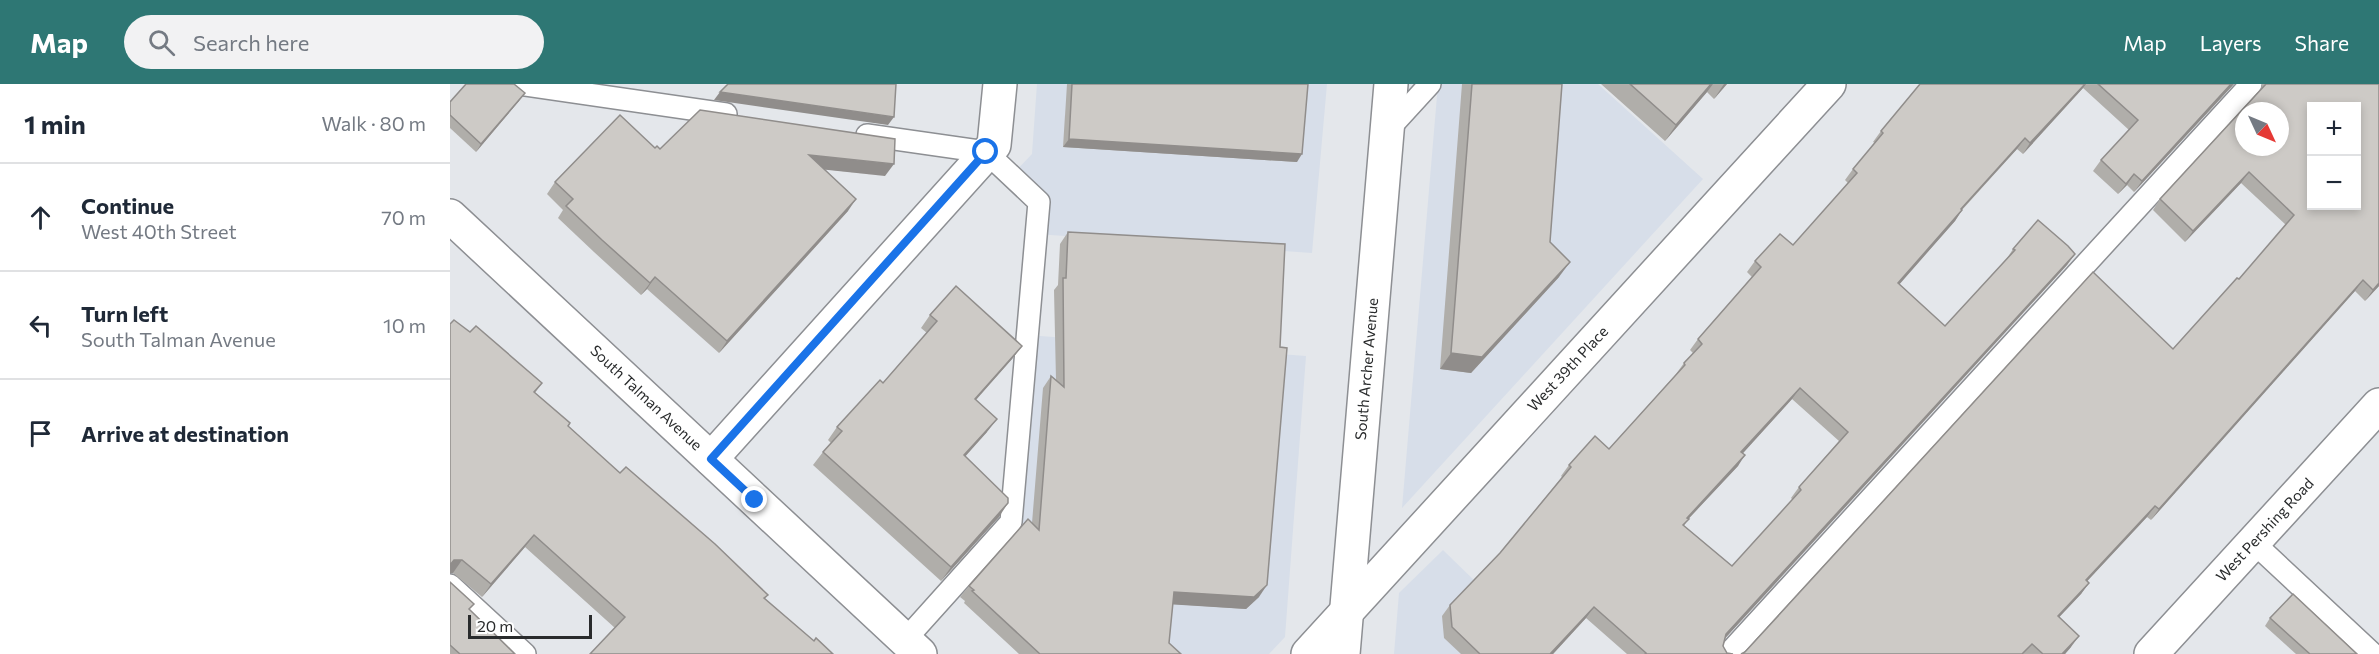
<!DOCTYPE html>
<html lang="en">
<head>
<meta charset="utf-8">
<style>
	body { margin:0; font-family:Commissioner,sans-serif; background:#f2f2f3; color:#1f2937 }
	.controls { position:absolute; right:18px; top:18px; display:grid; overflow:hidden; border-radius:0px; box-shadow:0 3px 9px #0003 }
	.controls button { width:54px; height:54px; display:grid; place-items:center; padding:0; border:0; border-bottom:2px solid #e0e1e3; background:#fff; color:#1f2937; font:30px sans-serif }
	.compass { position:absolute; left:1785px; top:18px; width:54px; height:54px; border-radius:50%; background:#fff; box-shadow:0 3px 9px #0003; rotate:134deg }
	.scale { position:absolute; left:18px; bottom:15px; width:124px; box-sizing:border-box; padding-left:6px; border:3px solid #292b2c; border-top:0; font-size:16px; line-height:21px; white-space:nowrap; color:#292b2c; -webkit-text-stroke:4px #fff; paint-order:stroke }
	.stop { position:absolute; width:18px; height:18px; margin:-14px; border:4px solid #1a73e8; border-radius:50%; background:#fff }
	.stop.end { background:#1a73e8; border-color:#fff; box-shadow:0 2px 6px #0008 }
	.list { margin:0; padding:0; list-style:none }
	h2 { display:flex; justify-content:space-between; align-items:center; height:78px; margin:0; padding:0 24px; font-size:26px }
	h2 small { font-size:20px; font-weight:400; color:#747a83 }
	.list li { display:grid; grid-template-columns:39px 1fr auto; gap:18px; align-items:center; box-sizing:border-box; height:108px; padding:0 24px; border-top:2px solid #e0e1e3 }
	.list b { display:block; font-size:22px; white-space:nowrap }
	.list p { margin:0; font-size:20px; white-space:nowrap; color:#747a83 }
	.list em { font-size:20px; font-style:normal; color:#747a83 }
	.icon { flex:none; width:33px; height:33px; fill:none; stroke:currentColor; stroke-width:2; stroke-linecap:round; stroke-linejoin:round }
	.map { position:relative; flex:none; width:1929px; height:570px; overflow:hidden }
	header { display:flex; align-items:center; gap:36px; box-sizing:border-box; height:84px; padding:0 30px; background:#2e7774; color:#fff }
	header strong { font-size:28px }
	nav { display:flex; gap:33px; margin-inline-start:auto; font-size:21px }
	.search { width:420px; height:54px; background:#f2f2f3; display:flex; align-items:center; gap:15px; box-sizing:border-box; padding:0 21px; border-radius:33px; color:#747a83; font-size:22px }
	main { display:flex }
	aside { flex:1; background:#fff }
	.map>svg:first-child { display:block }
	.built { fill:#d7dee9 }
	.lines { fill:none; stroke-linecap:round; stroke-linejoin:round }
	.service-casing { stroke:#8d8f93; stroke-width:24 }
	.minor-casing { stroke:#8d8f93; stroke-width:36 }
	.tertiary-casing { stroke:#8d8f93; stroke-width:36 }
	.secondary-casing { stroke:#8d8f93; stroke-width:36 }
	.service { stroke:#fff; stroke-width:21 }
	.minor { stroke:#fff; stroke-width:33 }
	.tertiary { stroke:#fff; stroke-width:33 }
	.secondary { stroke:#fff; stroke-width:33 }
	.wall { fill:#b0aeaa; fill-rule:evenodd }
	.shaded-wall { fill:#908d8b }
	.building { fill:#cdcac6; stroke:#908d8b; stroke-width:1.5; fill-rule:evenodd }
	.route { stroke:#1a73e8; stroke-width:8 }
	.labels { text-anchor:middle; stroke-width:4.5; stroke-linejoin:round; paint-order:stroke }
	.street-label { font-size:15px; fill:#292b2c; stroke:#fff }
</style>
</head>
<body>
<header>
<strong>Map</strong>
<div class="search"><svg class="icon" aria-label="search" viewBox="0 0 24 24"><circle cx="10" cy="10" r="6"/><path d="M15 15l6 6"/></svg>Search here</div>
<nav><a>Map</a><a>Layers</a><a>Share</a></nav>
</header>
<main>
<aside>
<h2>1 min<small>Walk · 80 m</small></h2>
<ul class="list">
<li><svg class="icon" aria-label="ahead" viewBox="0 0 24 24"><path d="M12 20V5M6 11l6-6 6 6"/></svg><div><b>Continue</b><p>West 40th Street</p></div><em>70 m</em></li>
<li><svg class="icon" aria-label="left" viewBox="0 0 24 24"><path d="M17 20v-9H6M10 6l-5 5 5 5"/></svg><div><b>Turn left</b><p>South Talman Avenue</p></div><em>10 m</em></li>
<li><svg class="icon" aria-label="arrive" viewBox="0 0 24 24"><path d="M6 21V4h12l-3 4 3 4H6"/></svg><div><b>Arrive at destination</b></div></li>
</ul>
</aside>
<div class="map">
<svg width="1929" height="570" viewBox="0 0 1929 570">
	<rect width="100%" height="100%" fill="#e4e7eb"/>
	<!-- built -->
	<g class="built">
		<path d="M 587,0 L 877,0 L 862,169 L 586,150 L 589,118 L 561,92 L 582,70 Z"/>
		<path d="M 988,0 L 1148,0 L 1253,95 L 952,424 Z"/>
		<path d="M 577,251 L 856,272 L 835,553 L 819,570 L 652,570 L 681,538 L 561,438 Z"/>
		<path d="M 993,466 L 1100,570 L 944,570 L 949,509 Z"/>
	</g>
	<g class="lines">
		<!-- service casing -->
		<g class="service-casing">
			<g id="service">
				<path d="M 69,0 L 276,30"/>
				<path d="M 937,47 L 980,0"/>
				<path d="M 417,51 L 536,68 L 589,118 L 561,438 L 455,556"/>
				<path d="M 1803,458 L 1923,570"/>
				<path d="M 0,501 L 75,570"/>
				<path d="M 1278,570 L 1801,0"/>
			</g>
		</g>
		<!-- minor casing -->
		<g class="minor-casing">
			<g id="minor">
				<path d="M 0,132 L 470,570"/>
				<path d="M 261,375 L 544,61 L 550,0"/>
				<path d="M 858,570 L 1379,0"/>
			</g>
		</g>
		<!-- tertiary casing -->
		<g class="tertiary-casing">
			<path id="tertiary" d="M 1701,570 L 1929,321"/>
		</g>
		<!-- secondary casing -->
		<g class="secondary-casing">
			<path id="secondary" d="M 893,570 L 941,0"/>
		</g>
		<!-- service -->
		<use href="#service" class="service"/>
		<!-- minor -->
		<use href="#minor" class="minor"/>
		<!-- tertiary -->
		<use href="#tertiary" class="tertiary"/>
		<!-- secondary -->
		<use href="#secondary" class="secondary"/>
	</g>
	<!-- wall -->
	<g class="wall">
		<path d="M 617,0 L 858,0 L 847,78 L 613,63 Z"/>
		<path d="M 1012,0 L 1112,0 L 1100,158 L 1109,193 L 1021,289 L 990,285 Z"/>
		<path d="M 1151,0 L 1277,0 L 1264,15 L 1257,8 L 1215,57 Z"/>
		<path d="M 1470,0 L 1784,0 L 1684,108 L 1677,101 L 1668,110 L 1643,87 L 1651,76 L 1679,46 L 1633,4 L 1573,70 L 1567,65 L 1512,126 L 1505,137 L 1449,200 L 1495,242 L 1556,176 L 1563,165 L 1625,170 L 1617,181 L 1275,554 L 1273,562 L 1277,569 L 1283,570 L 1177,570 L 1136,534 L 1103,570 L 1011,570 L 994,554 L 992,532 L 1000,521 L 1050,469 L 1112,393 L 1111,392 L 1119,381 L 1159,365 L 1226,290 L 1234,279 L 1243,269 L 1240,266 L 1248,255 L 1302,193 L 1297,188 L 1305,177 L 1343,161 L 1398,99 L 1395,96 L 1403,85 L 1425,59 L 1423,58 L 1431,47 ZM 1342,315 L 1389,357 L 1349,403 L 1341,414 L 1343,416 L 1282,482 L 1234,442 L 1238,435 L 1288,382 L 1293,369 Z"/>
		<path d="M 1812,0 L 1929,0 L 1929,202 L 1915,217 L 1905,207 L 1701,436 L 1697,433 L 1637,497 L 1639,499 L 1631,510 L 1609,533 L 1621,563 L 1615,570 L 1291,570 L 1723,265 L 1789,195 L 1836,141 L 1791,99 L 1735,158 L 1703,126 L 1710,115 L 1811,5 Z"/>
		<path d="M 69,17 L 26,68 L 0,44 L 0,18 Z"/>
		<path d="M 205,64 L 210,65 L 435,92 L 374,85 L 398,127 L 269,269 L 197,205 L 191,211 L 144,168 L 108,134 L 113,126 L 97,110 L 105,98 Z"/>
		<path d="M 618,148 L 809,513 L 796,525 L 723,520 L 719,559 L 731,570 L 569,570 L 514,519 L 515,517 L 510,513 L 519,502 L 582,439 L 593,304 L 601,292 L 606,296 L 604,206 L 608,201 L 610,160 Z"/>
		<path d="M 480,231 L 572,262 L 562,275 L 526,316 L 537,348 L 515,372 L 549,433 L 491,497 L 363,381 L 373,368 L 381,359 L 378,356 L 387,343 L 433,299 L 477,249 L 471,244 Z"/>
		<path d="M 20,248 L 92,299 L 85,309 L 118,342 L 170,389 L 318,511 L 315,515 L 364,557 L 383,570 L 165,544 L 75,463 L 32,513 L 3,489 Z"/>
		<path d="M 0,498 L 20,526 L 65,570 L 0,570 Z"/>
		<path d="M 1820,534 L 1907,570 L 1846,570 L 1815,542 Z"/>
	</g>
	<!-- shaded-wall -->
	<g class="shaded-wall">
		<path d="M 1261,0 L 1263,0 L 1257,8 L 1215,57 L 1226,41 Z"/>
		<path d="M 1274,0 L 1277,0 L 1264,15 Z"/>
		<path d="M 1635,0 L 1636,0 L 1633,4 L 1573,70 L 1580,59 Z"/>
		<path d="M 1781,0 L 1784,0 L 1684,108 L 1692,97 Z"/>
		<path d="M 270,8 L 444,33 L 438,41 L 264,16 Z"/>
		<path d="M 75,9 L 69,17 L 26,68 L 31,60 Z"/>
		<path d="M 1575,54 L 1567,65 L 1503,135 L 1511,125 Z"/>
		<path d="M 619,55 L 852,70 L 847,78 L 613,63 Z"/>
		<path d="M 359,71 L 444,80 L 435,92 L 350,83 Z"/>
		<path d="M 1799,88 L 1791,99 L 1735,158 L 1743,147 Z"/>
		<path d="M 1684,90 L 1677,101 L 1668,110 Z"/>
		<path d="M 406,115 L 398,127 L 269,269 L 277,257 Z"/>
		<path d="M 1512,126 L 1505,137 L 1441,210 L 1448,199 Z"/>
		<path d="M 1625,170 L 1617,181 L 1269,561 L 1276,550 Z"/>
		<path d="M 1120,178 L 1109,193 L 1021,289 L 990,285 L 1001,269 Z"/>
		<path d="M 205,193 L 197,205 L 191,211 L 200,199 Z"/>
		<path d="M 1913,196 L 1905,207 L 1701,436 L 1709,425 Z"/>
		<path d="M 1929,199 L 1929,202 L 1915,217 L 1923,206 Z"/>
		<path d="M 572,262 L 562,275 L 515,328 L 525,315 Z"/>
		<path d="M 1350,304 L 1342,315 L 1284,379 L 1291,368 Z"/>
		<path d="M 547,335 L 537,348 L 505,384 L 514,371 Z"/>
		<path d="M 1295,371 L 1288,382 L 1229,445 L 1237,434 Z"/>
		<path d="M 558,419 L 549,433 L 491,497 L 501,483 Z"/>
		<path d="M 1705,422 L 1697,433 L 1628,507 L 1636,496 Z"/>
		<path d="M 84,451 L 75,463 L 32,513 L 41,500 Z"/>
		<path d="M 4,476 L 12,476 L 3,489 L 0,489 L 0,481 Z"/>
		<path d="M 1639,499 L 1631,510 L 1600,543 L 1608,532 Z"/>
		<path d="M 817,501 L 809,513 L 796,525 L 716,520 L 724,508 Z"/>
		<path d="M 1144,523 L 1136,534 L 1103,570 L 1100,570 Z"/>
		<path d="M 1629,552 L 1621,563 L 1615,570 L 1612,570 Z"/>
	</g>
	<!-- building -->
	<g class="building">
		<path d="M 16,0 L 64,0 L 75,9 L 31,60 L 0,31 L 0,18 Z"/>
		<path d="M 278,0 L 446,0 L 444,33 L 270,8 Z"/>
		<path d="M 622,0 L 858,0 L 852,70 L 619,55 Z"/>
		<path d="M 1022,0 L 1112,0 L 1100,158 L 1120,178 L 1032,273 L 1001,269 Z"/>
		<path d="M 1180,0 L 1261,0 L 1226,41 Z"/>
		<path d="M 1470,0 L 1635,0 L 1580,59 L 1575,54 L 1511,125 L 1512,126 L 1448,199 L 1495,242 L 1565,166 L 1563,165 L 1588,136 L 1618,162 L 1625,170 L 1276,550 L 1273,562 L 1277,569 L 1283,570 L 1195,570 L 1196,569 L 1144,523 L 1100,570 L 1030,570 L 1002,543 L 1000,521 L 1050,469 L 1121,383 L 1119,381 L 1145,352 L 1159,365 L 1235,281 L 1234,279 L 1252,260 L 1248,255 L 1311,183 L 1305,177 L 1330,150 L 1343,161 L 1407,89 L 1403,85 L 1433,49 L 1431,47 ZM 1350,304 L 1398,348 L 1349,403 L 1351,406 L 1282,482 L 1233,441 L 1239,435 L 1237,434 L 1295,371 L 1291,368 Z"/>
		<path d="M 1648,0 L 1781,0 L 1692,97 L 1684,90 L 1676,100 L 1651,76 L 1688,36 Z"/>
		<path d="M 1816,0 L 1929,0 L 1929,199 L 1923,206 L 1913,196 L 1709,425 L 1705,422 L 1636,496 L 1639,499 L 1608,532 L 1629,552 L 1612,570 L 1593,570 L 1582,560 L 1572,570 L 1291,570 L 1295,568 L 1643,188 L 1723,265 L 1787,194 L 1789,195 L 1844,131 L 1799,88 L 1743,147 L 1710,115 ZM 1862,22 L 1906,22 L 1906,122 L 1862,122 ZM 1794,27 L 1830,27 L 1830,63 L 1794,63 Z"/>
		<path d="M 250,26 L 445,55 L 444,80 L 359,71 L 406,115 L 277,257 L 205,193 L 200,199 L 152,156 L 116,122 L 123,115 L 105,98 L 170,31 L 205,64 L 207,62 L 210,65 Z"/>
		<path d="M 618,148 L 835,160 L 830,263 L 837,264 L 817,501 L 804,513 L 724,508 L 719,559 L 731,570 L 590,570 L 522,507 L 524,506 L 519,502 L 578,435 L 589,446 L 601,292 L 614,303 L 613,194 L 616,194 Z"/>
		<path d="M 506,202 L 572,262 L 525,315 L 547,335 L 514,371 L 558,414 L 558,419 L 501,483 L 373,368 L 392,347 L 387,343 L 430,296 L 433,299 L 487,237 L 480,231 Z"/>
		<path d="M 4,236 L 20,248 L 26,242 L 92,299 L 84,308 L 120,339 L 118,342 L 170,389 L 176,383 L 265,460 L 318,511 L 314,514 L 364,557 L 366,554 L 383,570 L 140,570 L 175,533 L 84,451 L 41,500 L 12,476 L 4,476 L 0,481 L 0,240 Z"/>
		<path d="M 0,498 L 24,520 L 19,525 L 65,570 L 10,570 L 0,561 Z"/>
		<path d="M 1843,510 L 1907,570 L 1860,570 L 1820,534 Z"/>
	</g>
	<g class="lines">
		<!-- route -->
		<path class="route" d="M 305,416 L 261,375 L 536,68"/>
	</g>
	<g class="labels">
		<!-- street labels -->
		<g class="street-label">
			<text transform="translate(917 285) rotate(-85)" y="5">South Archer Avenue</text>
			<text transform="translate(1118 285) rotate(-47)" y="5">West 39th Place</text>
			<text transform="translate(196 314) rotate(43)" y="5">South Talman Avenue</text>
			<text transform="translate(1815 446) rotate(-47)" y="5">West Pershing Road</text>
		</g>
	</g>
</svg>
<div class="controls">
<button>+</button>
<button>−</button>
</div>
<svg class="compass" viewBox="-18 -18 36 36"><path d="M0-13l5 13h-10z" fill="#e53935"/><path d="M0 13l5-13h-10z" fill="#747a83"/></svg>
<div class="scale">20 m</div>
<div class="stop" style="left:536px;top:68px"></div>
<div class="stop end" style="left:305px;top:416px"></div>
</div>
</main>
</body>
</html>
